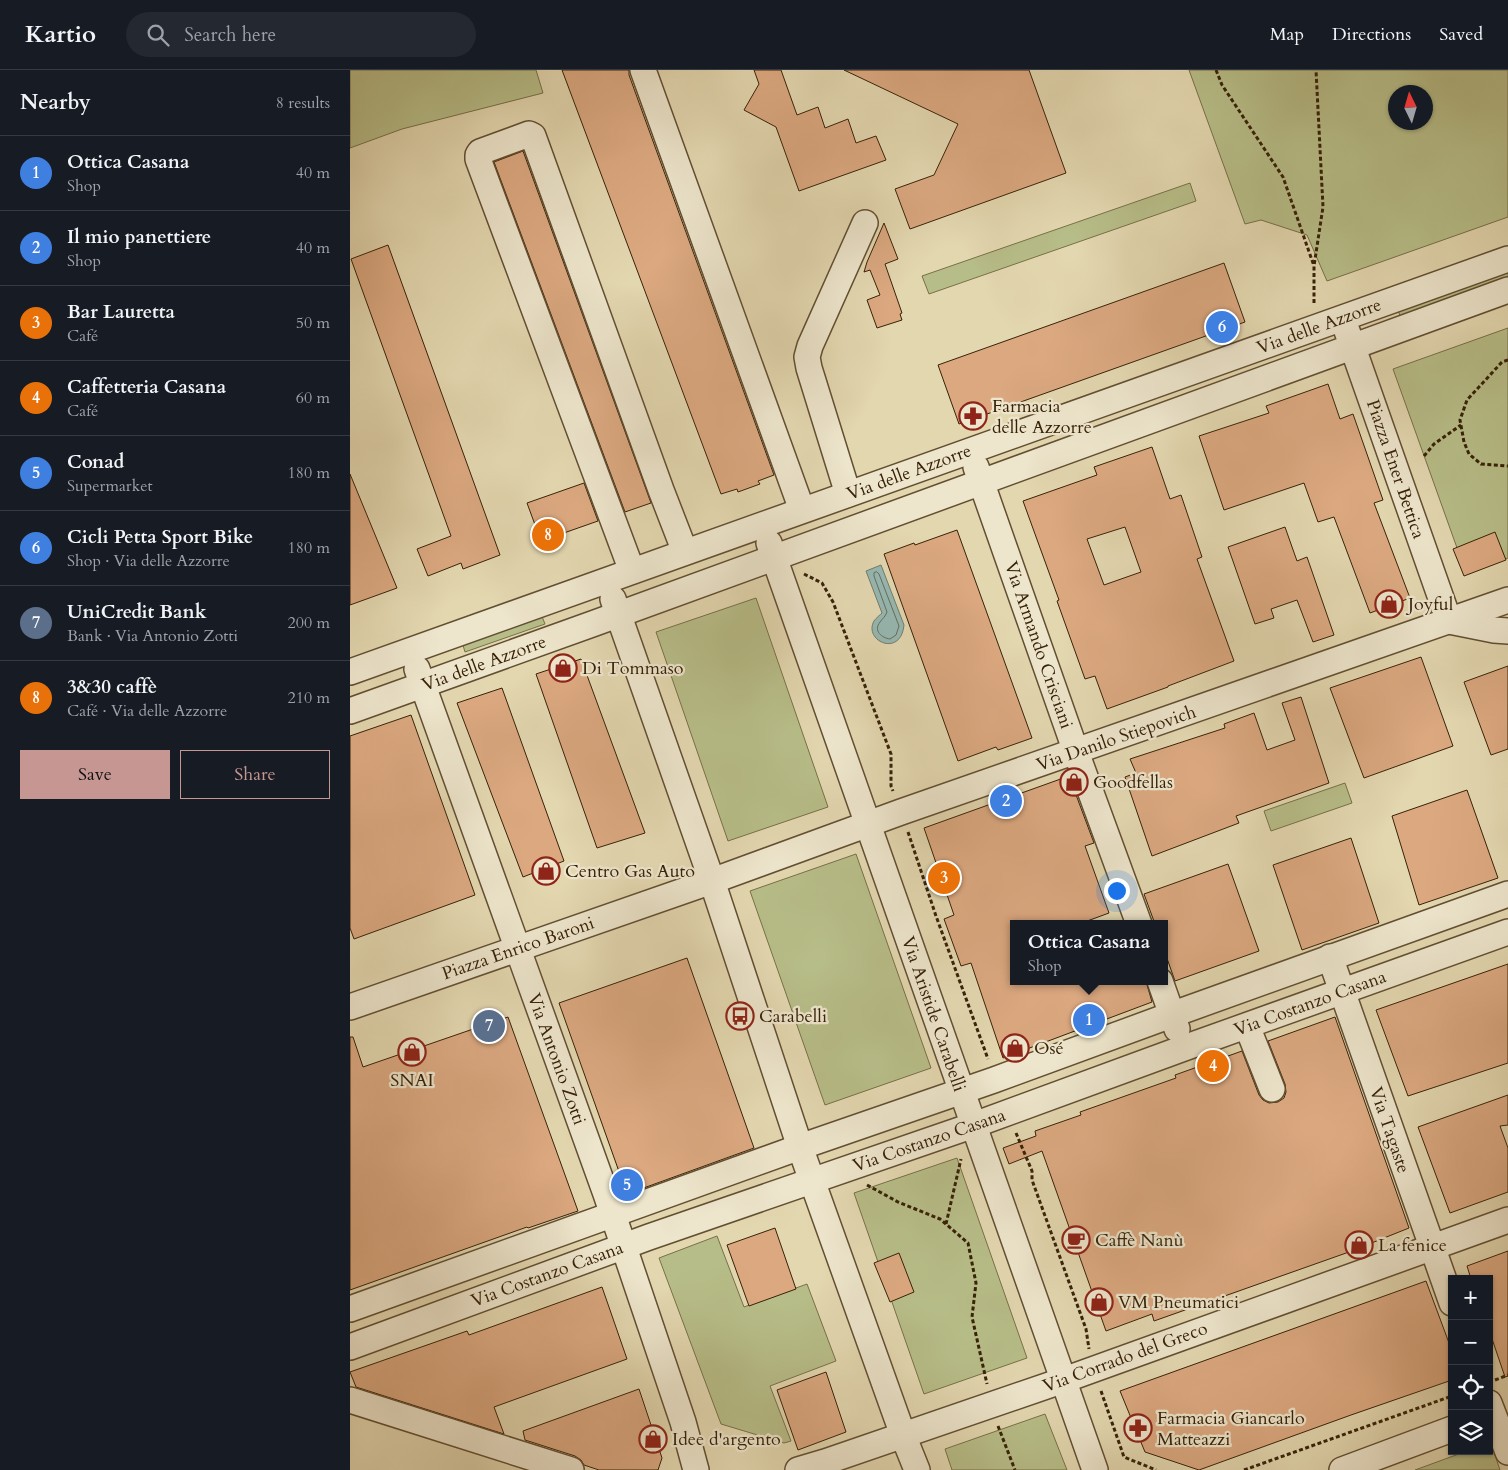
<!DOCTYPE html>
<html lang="en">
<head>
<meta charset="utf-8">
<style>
	body { margin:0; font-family:Cardo,serif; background:#242831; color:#f1f3f6 }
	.controls { position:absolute; right:15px; bottom:15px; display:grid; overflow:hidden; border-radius:0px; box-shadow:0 1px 4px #0004 }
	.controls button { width:45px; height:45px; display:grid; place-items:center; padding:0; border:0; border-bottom:1px solid #363941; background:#171b24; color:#f1f3f6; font:25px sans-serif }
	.compass { position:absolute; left:1038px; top:15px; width:45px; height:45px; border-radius:50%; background:#171b24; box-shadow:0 1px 4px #0004; rotate:355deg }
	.you { position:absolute; left:766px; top:820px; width:18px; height:18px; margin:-12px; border:4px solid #fff; border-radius:50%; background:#1a73e8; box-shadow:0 0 0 8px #1a73e833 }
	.badge { display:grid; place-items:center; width:32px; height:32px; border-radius:50%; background:#c59692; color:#fff; font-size:16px; font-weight:700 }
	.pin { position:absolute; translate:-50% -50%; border:2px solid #fff; box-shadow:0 1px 5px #0006 }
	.popup { position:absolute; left:660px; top:850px; width:158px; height:65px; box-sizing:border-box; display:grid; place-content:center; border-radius:0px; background:#171b24; filter:drop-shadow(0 1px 4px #0005); font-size:16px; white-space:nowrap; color:#9ea1a6 }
	.popup b { font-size:19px; color:#f1f3f6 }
	.popup::after { content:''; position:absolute; left:50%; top:100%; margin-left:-10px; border:10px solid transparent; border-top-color:#171b24 }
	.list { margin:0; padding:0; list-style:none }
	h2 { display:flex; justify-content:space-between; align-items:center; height:65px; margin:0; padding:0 20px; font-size:21px }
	h2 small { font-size:16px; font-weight:400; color:#9ea1a6 }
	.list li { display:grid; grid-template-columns:32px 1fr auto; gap:15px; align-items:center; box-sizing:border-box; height:75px; padding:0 20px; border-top:1px solid #363941 }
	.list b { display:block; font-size:19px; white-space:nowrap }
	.list p { margin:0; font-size:16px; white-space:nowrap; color:#9ea1a6 }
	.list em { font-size:16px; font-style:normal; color:#9ea1a6 }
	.actions { display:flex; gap:10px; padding:15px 20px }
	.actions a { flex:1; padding:11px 0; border:1px solid #c59692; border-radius:0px; text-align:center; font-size:18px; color:#c59692 }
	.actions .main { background:#c59692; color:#111 }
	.icon { flex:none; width:28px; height:28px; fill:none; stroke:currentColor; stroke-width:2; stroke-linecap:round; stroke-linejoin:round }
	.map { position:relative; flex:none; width:1158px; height:1400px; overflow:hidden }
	header { display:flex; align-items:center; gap:30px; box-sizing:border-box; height:70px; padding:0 25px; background:#171b24; border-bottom:1px solid #363941 }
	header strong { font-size:24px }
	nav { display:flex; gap:28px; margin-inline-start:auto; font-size:18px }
	.search { width:350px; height:45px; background:#242831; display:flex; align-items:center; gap:12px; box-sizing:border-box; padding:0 18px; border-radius:28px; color:#9ea1a6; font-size:19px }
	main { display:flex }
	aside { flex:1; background:#171b24 }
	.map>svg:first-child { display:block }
	.green { fill:#b7bd88; stroke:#777048; fill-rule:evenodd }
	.water { fill:#96b8b2; stroke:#707c6e }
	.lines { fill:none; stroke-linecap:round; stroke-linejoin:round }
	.shore { stroke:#666d5d; stroke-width:1 }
	.building { fill:#dba880; stroke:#372208; fill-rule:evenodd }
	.minor-casing { stroke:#624f32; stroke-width:28 }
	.path { stroke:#372208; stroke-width:3; stroke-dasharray:4 2.5; stroke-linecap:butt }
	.minor { stroke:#ede5cc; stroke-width:25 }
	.labels { text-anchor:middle; stroke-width:4.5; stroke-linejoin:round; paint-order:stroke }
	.street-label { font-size:18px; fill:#372208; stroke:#ede5cc }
	.poi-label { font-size:18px; fill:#372208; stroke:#ede5cc; text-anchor:start }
</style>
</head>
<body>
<header>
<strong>Kartio</strong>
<div class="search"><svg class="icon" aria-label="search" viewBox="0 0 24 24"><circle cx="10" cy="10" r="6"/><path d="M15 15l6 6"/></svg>Search here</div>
<nav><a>Map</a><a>Directions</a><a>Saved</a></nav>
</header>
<main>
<aside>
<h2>Nearby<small>8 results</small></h2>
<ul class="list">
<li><span class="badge" style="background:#3f7fe0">1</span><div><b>Ottica Casana</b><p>Shop</p></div><em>40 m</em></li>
<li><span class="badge" style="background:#3f7fe0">2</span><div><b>Il mio panettiere</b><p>Shop</p></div><em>40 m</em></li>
<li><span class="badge" style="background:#e8710a">3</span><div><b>Bar Lauretta</b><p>Café</p></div><em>50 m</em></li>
<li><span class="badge" style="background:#e8710a">4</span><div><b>Caffetteria Casana</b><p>Café</p></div><em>60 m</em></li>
<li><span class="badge" style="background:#3f7fe0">5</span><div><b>Conad</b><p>Supermarket</p></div><em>180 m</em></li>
<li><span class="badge" style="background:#3f7fe0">6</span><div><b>Cicli Petta Sport Bike</b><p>Shop · Via delle Azzorre</p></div><em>180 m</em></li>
<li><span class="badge" style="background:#5c6f8a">7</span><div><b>UniCredit Bank</b><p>Bank · Via Antonio Zotti</p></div><em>200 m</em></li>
<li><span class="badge" style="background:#e8710a">8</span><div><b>3&amp;30 caffè</b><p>Café · Via delle Azzorre</p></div><em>210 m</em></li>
</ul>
<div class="actions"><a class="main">Save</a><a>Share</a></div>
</aside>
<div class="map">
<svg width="1158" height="1400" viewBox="0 0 1158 1400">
	<rect width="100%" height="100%" fill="#e3d7b0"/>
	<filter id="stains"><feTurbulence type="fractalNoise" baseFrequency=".004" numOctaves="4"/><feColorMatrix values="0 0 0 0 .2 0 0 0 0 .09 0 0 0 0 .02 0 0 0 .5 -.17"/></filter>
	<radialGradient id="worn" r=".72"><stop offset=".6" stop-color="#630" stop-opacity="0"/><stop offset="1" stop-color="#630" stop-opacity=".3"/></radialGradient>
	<!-- green -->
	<g class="green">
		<path d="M 0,0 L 186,0 L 193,23 L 52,59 L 0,78 Z"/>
		<path d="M 839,0 L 1158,0 L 1158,147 L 977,211 L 957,165 L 911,150 L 895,154 ZM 1046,22 L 1076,22 L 1076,52 L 1046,52 Z"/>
		<path d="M 840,113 L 846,131 L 579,224 L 572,206 Z"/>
		<path d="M 1158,201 L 1158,211 L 1051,249 L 1048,240 Z"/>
		<path d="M 1158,258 L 1158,488 L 1116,503 L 1043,299 Z"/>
		<path d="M 406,528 L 478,737 L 378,771 L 306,562 Z"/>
		<path d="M 191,544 L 195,554 L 115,582 L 112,572 Z"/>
		<path d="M 995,713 L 1002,733 L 921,761 L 914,741 Z"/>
		<path d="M 506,784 L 581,998 L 475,1035 L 400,821 Z"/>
		<path d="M 607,1088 L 677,1288 L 574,1324 L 504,1123 Z"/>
		<path d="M 367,1166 L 394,1237 L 457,1214 L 486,1291 L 420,1316 L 441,1371 L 434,1373 L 371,1354 L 309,1188 Z"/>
		<path d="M 695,1344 L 717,1400 L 602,1400 L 595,1379 Z"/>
		<path d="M 1139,1373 L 1141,1373 L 1150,1400 L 1065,1400 L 1117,1381 L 1139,1381 Z"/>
	</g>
	<!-- water -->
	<path class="water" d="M 531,495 L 554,555 C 551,588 513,571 524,551 C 526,548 530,545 532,543 L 516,501 Z"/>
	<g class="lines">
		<!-- shore -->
		<path class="shore" d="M 527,502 L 529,504 L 549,556 L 546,565 L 540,569 C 532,568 523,561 530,552 C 533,548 535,547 537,542 L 524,506 L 524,503 Z"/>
	</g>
	<!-- building -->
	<g class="building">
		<path d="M 212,0 L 279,0 L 279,5 L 424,405 L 408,411 L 410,414 L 388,422 L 387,419 L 371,424 Z"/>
		<path d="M 404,0 L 431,0 L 447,45 L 468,37 L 475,58 L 498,49 L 506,73 L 526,66 L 536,90 L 449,121 L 426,57 L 394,40 L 409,14 Z"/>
		<path d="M 494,0 L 679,0 L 716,103 L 560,159 L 545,119 L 584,105 L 608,54 Z"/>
		<path d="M 173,81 L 301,433 L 275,442 L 144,92 Z"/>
		<path d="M 534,153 L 548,189 L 535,194 L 552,243 L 550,244 L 552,250 L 527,258 L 517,230 L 530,225 L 520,200 L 514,202 L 517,192 Z"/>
		<path d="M 38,175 L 150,485 L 113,499 L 111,493 L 78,506 L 67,479 L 101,466 L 1,189 Z"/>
		<path d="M 874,193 L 895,252 L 609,354 L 588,295 Z"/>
		<path d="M 978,314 L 990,349 L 1003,344 L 1033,430 L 1024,433 L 1060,528 L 1020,543 L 984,447 L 968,452 L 954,413 L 874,440 L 849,366 L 919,343 L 916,336 Z"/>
		<path d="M 802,377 L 820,429 L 831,425 L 852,487 L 847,489 L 884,591 L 818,616 L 818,617 L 757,639 L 745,606 L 735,609 L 707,531 L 709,530 L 673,431 L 747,405 L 744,397 ZM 775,457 L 791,502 L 754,515 L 737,469 Z"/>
		<path d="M 0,404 L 47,518 L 0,535 Z"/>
		<path d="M 234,413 L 248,451 L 191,471 L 177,433 Z"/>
		<path d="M 935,457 L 947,491 L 957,487 L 984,565 L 963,572 L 947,530 L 921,539 L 924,548 L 905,554 L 878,477 Z"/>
		<path d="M 607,460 L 682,668 L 648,680 L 646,677 L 608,691 L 534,484 L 564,473 L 565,475 Z"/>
		<path d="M 1145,462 L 1156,490 L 1114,506 L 1103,479 Z"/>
		<path d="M 1071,587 L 1103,676 L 1014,708 L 980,618 Z"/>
		<path d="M 231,589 L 295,763 L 247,778 L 186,604 Z"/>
		<path d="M 1158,596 L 1158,679 L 1141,685 L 1114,612 Z"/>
		<path d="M 152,618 L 214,791 L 173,807 L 107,633 Z"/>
		<path d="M 951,627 L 979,713 L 886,746 L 889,753 L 802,786 L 775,707 L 786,703 L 780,689 L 875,658 L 874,654 L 904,643 L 917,680 L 945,670 L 932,633 Z"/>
		<path d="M 61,645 L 125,825 L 4,869 L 0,858 L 0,666 Z"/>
		<path d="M 719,706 L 744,773 L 735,776 L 759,843 L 729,854 L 664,854 L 664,911 L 796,911 L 802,932 L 653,988 L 621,893 L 611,896 L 594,849 L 604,845 L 574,758 Z"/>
		<path d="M 1117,720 L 1148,808 L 1069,835 L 1042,746 Z"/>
		<path d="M 1001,768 L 1029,853 L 952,880 L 923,795 Z"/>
		<path d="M 878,794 L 909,881 L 825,911 L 814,880 L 814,854 L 805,854 L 794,824 Z"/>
		<path d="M 337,888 L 404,1078 L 277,1124 L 209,933 Z"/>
		<path d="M 1158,894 L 1158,993 L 1058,1026 L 1026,940 Z"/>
		<path d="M 158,947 L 228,1141 L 178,1158 L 177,1157 L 0,1220 L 0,967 L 3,967 L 13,997 Z"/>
		<path d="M 985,947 L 1059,1158 L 999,1182 L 804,1251 L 802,1244 L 756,1261 L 692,1081 L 659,1094 L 653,1078 L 686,1066 L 685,1061 L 731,1045 L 730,1042 L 826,1008 L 825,1005 L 892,981 L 909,1025 L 913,1030 L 919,1033 L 928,1032 L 934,1028 L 936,1022 L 935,1014 L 918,971 Z"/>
		<path d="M 1158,1025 L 1158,1055 L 1150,1056 L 1158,1078 L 1158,1122 L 1100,1143 L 1068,1057 Z"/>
		<path d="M 425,1158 L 446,1219 L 399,1236 L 377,1175 Z"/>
		<path d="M 1158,1181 L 1158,1306 L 1155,1307 L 1139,1260 L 1139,1209 L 1121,1209 L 1117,1196 Z"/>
		<path d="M 549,1183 L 564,1222 L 540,1232 L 524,1193 Z"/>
		<path d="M 1076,1211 L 1102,1281 L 1102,1310 L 1001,1345 L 849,1400 L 795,1382 L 770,1321 Z"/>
		<path d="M 252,1217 L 277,1289 L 144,1337 L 154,1364 L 6,1317 L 0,1302 L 117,1261 L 119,1265 Z"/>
		<path d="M 476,1302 L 496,1362 L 448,1380 L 427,1320 Z"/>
		<path d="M 289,1319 L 312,1388 L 308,1400 L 249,1400 L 234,1395 L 231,1390 L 225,1386 L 175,1370 L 173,1361 Z"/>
	</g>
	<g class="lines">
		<!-- minor casing -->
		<g class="minor-casing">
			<g id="minor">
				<path d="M 293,0 L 452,440"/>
				<path d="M 997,261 L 1099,551"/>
				<path d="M 626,397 L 726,682 L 789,854"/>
				<path d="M 498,424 L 459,298 L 457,287 L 460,276 L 515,153"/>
				<path d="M 419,473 L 745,1400"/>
				<path d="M 282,501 L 128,89 L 128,85 L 130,82 L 179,64 L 183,66 L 311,420 L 335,482"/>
				<path d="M 263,529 L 362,811 L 450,1077 L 553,1365 L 567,1400"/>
				<path d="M 1099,551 L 1144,560 L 1158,561"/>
				<path d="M 67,599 L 256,1124 L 333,1352 L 346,1400"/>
				<path d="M 0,602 L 1158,189"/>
				<path d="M 0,641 L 245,553 L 1158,220"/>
				<path d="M 980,887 L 1102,1233"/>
				<path d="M 810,911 L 827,959"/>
				<path d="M 0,937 L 362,811 L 551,742 L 1158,530"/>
				<path d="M 897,956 L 922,1019"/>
				<path d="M 0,1239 L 450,1077 L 644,1010 L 821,945 L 1158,824"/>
				<path d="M 0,1277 L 299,1167 L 624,1055 L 834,978 L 1158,862"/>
				<path d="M 0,1330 L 221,1400"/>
				<path d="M 1139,1333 L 1158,1382"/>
				<path d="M 448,1400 L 475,1392 L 714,1310 L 1158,1150"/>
				<path d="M 992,1400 L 1102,1359"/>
			</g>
		</g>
		<!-- path -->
		<g class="path">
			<path d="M 866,0 L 872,15 L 933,107 L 964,196"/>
			<path d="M 964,233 L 964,196 L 973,137 L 966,0"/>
			<path d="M 1158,290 L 1152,292 L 1117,330 L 1110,350 L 1114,372 L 1119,384 L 1131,394 L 1158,396"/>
			<path d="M 1074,386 L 1084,374 L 1111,355"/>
			<path d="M 454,504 L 472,513 L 483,532 L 541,684 L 541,716 L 543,721"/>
			<path d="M 558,762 L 586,846 L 638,989"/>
			<path d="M 666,1063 L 682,1101 L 682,1110 L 736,1259 L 739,1279"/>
			<path d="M 517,1115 L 548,1132 L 590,1149 L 618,1173 L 626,1213 L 622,1247 L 637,1314"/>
			<path d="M 596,1154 L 611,1089"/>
			<path d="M 1145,1310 L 1158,1305"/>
			<path d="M 751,1321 L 774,1387 L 806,1400"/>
			<path d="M 648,1356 L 665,1400"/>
			<path d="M 894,1400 L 1102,1326"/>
		</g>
		<!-- minor -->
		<use href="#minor" class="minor"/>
	</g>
	<!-- icons -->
	<defs>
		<g id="pharmacy-ring" transform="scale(1.4375)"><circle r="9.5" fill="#ede5cc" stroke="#8f2418" stroke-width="1.5"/><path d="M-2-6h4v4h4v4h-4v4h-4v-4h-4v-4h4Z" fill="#8f2418"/></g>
		<g id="shop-ring" transform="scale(1.4375)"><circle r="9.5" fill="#ede5cc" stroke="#8f2418" stroke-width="1.5"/><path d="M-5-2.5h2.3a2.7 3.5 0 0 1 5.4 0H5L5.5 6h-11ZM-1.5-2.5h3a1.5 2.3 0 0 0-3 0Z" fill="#8f2418"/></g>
		<g id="bus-ring" transform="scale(1.4375)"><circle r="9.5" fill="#ede5cc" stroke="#8f2418" stroke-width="1.5"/><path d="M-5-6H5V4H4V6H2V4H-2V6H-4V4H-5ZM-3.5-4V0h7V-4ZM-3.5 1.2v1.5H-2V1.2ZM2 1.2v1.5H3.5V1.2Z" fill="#8f2418"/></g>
		<g id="cafe-ring" transform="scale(1.4375)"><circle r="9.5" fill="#ede5cc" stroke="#8f2418" stroke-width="1.5"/><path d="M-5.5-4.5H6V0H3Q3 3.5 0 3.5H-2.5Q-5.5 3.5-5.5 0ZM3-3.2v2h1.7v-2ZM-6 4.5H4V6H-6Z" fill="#8f2418"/></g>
	</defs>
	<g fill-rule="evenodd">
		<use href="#pharmacy-ring" x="623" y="346"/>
		<use href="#shop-ring" x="1039" y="534"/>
		<use href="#shop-ring" x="213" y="598"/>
		<use href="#shop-ring" x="724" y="712"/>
		<use href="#shop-ring" x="196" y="801"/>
		<use href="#bus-ring" x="390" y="946"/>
		<use href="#shop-ring" x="665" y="978"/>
		<use href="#shop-ring" x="62" y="982"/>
		<use href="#cafe-ring" x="726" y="1170"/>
		<use href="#shop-ring" x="1009" y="1175"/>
		<use href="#shop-ring" x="749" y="1232"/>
		<use href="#pharmacy-ring" x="788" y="1358"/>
		<use href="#shop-ring" x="303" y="1369"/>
	</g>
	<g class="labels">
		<!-- street labels -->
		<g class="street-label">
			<text transform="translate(969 256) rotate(-20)" y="6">Via delle Azzorre</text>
			<text transform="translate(1046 399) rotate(71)" y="6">Piazza Ener Bettica</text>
			<text transform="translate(559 402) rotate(-20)" y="6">Via delle Azzorre</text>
			<text transform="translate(689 575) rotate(71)" y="6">Via Armando Crisciani</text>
			<text transform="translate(134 593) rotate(-20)" y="6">Via delle Azzorre</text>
			<text transform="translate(766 668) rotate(-19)" y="6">Via Danilo Stiepovich</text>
			<text transform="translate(168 878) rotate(-19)" y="6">Piazza Enrico Baroni</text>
			<text transform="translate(960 933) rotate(-20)" y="6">Via Costanzo Casana</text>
			<text transform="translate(584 944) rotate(71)" y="6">Via Aristide Carabelli</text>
			<text transform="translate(207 989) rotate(70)" y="6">Via Antonio Zotti</text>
			<text transform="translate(1040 1060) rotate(71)" y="6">Via Tagaste</text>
			<text transform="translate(579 1070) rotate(-19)" y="6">Via Costanzo Casana</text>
			<text transform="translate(197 1204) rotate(-20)" y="6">Via Costanzo Casana</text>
			<text transform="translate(775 1287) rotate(-20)" y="6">Via Corrado del Greco</text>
		</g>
		<!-- poi labels -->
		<g class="poi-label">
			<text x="642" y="342">Farmacia<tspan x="642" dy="21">delle Azzorre</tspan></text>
			<text x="1058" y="540">Joyful</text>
			<text x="232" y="604">Di Tommaso</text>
			<text x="743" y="718">Goodfellas</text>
			<text x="215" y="807">Centro Gas Auto</text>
			<text x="409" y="952">Carabelli</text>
			<text x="684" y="984">Osé</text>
			<text x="62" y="1016" text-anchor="middle">SNAI</text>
			<text x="745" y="1176">Caffè Nanù</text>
			<text x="1028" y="1181">La fenice</text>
			<text x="768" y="1238">VM Pneumatici</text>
			<text x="807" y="1354">Farmacia Giancarlo<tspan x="807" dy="21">Matteazzi</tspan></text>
			<text x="322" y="1375">Idee d'argento</text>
		</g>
	</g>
	<rect width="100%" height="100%" filter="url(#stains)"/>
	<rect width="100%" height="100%" fill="url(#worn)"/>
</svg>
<div class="controls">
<button>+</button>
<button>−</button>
<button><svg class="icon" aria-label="locate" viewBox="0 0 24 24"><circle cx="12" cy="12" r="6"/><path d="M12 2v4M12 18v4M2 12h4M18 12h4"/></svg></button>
<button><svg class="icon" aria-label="layers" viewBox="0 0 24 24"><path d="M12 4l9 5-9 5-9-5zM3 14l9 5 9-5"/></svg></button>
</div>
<svg class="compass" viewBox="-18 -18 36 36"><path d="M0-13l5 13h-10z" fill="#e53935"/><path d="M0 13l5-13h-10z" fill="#9ea1a6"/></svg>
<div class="you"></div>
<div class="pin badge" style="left:739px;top:950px;background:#3f7fe0">1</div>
<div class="popup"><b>Ottica Casana</b>Shop</div>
<div class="pin badge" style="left:656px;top:731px;background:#3f7fe0">2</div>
<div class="pin badge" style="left:594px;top:808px;background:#e8710a">3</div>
<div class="pin badge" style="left:863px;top:996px;background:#e8710a">4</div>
<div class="pin badge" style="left:277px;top:1115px;background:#3f7fe0">5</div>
<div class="pin badge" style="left:872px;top:257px;background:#3f7fe0">6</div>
<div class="pin badge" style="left:139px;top:956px;background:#5c6f8a">7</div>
<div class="pin badge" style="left:198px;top:465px;background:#e8710a">8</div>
</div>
</main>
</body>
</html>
